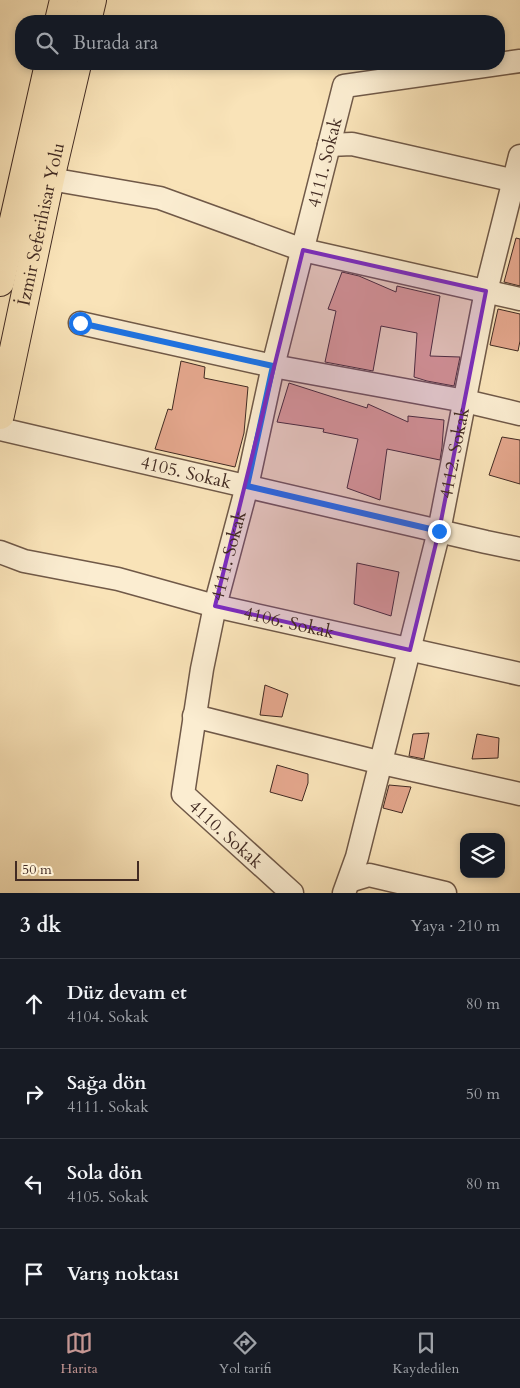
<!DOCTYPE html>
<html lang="tr">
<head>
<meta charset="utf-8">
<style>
	body { margin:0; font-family:Cardo,serif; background:#20242c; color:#f1f3f6 }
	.controls { position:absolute; right:15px; bottom:15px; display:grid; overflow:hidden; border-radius:10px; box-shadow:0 2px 8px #0003 }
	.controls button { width:45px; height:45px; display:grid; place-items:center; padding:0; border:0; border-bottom:1px solid #363941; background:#171b24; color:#f1f3f6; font:25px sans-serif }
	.scale { position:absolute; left:15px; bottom:12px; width:124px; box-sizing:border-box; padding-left:5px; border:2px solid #422b23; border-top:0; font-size:14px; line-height:18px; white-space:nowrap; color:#422b23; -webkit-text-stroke:4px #fbedd1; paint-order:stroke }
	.stop { position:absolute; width:15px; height:15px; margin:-11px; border:4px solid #1a73e8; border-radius:50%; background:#fff }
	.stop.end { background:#1a73e8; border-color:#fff; box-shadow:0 1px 5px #0008 }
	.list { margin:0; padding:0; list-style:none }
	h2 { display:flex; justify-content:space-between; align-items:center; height:65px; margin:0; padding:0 20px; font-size:21px }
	h2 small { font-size:16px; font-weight:400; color:#9ea1a6 }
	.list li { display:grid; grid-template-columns:32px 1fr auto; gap:15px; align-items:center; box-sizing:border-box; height:90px; padding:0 20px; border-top:1px solid #363941 }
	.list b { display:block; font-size:19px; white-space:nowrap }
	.list p { margin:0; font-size:16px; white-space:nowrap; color:#9ea1a6 }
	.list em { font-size:16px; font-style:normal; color:#9ea1a6 }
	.icon { flex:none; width:28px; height:28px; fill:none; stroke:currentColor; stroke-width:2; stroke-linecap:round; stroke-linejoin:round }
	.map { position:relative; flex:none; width:520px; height:893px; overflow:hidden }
	.search { position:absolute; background:#171b24; box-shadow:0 2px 8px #0003; left:15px; right:15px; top:15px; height:55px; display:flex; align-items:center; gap:12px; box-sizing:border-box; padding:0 18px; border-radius:20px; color:#9ea1a6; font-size:19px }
	.sheet { height:425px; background:#171b24 }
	nav { display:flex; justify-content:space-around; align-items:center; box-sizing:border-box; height:70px; border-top:1px solid #363941; background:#171b24; font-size:14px; color:#9ea1a6 }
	nav a { display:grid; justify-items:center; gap:2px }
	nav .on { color:#c59692 }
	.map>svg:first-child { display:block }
	.building { fill:#e4a78d; stroke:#422b23 }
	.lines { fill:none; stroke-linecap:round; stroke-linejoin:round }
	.minor-casing { stroke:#705948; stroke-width:25 }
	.major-casing { stroke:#422b23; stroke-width:30 }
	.minor { stroke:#fbedd1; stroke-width:22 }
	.major { stroke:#f9e3b8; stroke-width:28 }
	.route { stroke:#1a73e8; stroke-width:6 }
	.marked { fill:#7b2cbf; fill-opacity:0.2; stroke:#7b2cbf; stroke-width:4; stroke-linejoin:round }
	.labels { text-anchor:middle; stroke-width:5; stroke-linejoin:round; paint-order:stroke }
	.street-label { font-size:18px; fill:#422b23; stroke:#fbedd1 }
</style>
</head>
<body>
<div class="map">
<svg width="520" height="893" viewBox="0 0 520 893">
	<rect width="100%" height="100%" fill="#f9e3b8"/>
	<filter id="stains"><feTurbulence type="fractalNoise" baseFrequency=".004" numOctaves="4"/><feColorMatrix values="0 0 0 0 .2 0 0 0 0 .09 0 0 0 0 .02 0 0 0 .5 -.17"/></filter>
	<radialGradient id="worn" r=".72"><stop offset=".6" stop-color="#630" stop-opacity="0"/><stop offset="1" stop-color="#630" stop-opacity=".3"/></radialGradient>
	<!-- building -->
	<g class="building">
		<path d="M 516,238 L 520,239 L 520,286 L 504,282 Z"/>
		<path d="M 342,272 L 359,276 L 396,292 L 397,286 L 440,296 L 430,356 L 460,357 L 454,386 L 427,381 L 414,377 L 417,333 L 381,326 L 373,371 L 325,362 L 336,311 L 328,309 Z"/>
		<path d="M 498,309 L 520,314 L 520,341 L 518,351 L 490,345 Z"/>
		<path d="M 181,361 L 205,367 L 204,378 L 248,387 L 244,433 L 235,467 L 155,449 L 168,409 L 172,410 Z"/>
		<path d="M 289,383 L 367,408 L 368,404 L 408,422 L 408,416 L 444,420 L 442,447 L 440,460 L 387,449 L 380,500 L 347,488 L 358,439 L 323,432 L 324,429 L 277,422 Z"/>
		<path d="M 502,437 L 520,440 L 520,484 L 489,475 Z"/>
		<path d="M 357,563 L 399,572 L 391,616 L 354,604 Z"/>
		<path d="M 265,685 L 288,694 L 282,717 L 260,715 Z"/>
		<path d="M 429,733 L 424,759 L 409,756 L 413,734 Z"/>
		<path d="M 477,734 L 499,738 L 498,758 L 472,759 Z"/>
		<path d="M 277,765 L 308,774 L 308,783 L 302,801 L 270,792 Z"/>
		<path d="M 389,785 L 411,787 L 402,813 L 383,808 Z"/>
	</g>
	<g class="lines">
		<!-- minor casing -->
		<g class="minor-casing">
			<g id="minor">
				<path d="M 329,145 L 352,144 L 520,182"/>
				<path d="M 50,179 L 160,198 L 303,250 L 520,299"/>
				<path d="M 80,323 L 273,366 L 465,401 L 520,414"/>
				<path id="s1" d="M 0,429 L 486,542 L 520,549"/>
				<path id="s2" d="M 0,552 L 24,561 L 118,579 L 215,606 L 520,674"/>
				<path d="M 194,716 L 382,763 L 520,794"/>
				<path d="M 349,881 L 369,875 L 445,893"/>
				<path id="s3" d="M 292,893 L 183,794 L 202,669 L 215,606 L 247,486 L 273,366 L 344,86 L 520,61"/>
				<path id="s4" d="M 344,893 L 357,857 L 439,531 L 486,291 L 520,156"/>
			</g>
		</g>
		<!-- major casing -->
		<g class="major-casing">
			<g id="major">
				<path d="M 59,21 L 64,0"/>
				<path d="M 87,21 L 92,0"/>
				<path d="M 0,282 L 49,64"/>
				<path id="s5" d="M 0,415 L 50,179 L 77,64"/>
			</g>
		</g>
		<!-- minor -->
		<use href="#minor" class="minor"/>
		<!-- major -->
		<use href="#major" class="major"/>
	</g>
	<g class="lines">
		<!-- route -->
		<path class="route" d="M 80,323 L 273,366 L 247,486 L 439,531"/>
	</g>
	<!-- marked area -->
	<path class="marked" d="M 303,250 L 486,291 L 439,531 L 410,650 L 215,606 Z"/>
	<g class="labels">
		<!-- street labels -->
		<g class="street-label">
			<text dy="6" stroke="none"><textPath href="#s3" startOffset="795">4111. Sokak</textPath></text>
			<text dy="6" stroke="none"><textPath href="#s5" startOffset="195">İzmir Seferihisar Yolu</textPath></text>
			<text dy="6" stroke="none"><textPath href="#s4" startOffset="454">4112. Sokak</textPath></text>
			<text dy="6" stroke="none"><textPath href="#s1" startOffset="191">4105. Sokak</textPath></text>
			<text dy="6" stroke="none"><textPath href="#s3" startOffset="390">4111. Sokak</textPath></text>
			<text dy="6" stroke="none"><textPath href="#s2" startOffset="298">4106. Sokak</textPath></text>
			<text transform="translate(226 834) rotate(42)" y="6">4110. Sokak</text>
		</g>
	</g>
	<rect width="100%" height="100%" filter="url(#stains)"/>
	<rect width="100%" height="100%" fill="url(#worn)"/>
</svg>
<div class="controls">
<button><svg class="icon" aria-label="layers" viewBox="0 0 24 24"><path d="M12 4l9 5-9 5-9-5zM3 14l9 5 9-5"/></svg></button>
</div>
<div class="scale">50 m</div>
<div class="stop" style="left:80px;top:323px"></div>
<div class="stop end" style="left:439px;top:531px"></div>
<div class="search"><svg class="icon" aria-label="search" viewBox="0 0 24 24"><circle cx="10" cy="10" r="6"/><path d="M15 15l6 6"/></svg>Burada ara</div>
</div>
<section class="sheet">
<h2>3 dk<small>Yaya · 210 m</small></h2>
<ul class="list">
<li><svg class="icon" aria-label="ahead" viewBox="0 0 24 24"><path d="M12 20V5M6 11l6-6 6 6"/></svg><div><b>Düz devam et</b><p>4104. Sokak</p></div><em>80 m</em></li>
<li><svg class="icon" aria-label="right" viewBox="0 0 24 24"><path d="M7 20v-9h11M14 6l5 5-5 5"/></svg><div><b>Sağa dön</b><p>4111. Sokak</p></div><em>50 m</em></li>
<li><svg class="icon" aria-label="left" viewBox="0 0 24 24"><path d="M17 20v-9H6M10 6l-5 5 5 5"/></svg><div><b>Sola dön</b><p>4105. Sokak</p></div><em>80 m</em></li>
<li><svg class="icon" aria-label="arrive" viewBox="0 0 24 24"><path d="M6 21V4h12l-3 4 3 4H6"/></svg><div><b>Varış noktası</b></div></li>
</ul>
</section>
<nav>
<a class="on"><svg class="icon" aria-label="map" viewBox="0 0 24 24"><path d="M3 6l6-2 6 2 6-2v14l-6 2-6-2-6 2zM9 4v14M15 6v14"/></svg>Harita</a>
<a><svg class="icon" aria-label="directions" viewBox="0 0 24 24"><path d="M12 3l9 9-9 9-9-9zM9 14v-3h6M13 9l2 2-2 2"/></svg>Yol tarifi</a>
<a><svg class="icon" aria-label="saved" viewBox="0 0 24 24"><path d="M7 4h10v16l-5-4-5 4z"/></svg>Kaydedilen</a>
</nav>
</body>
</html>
